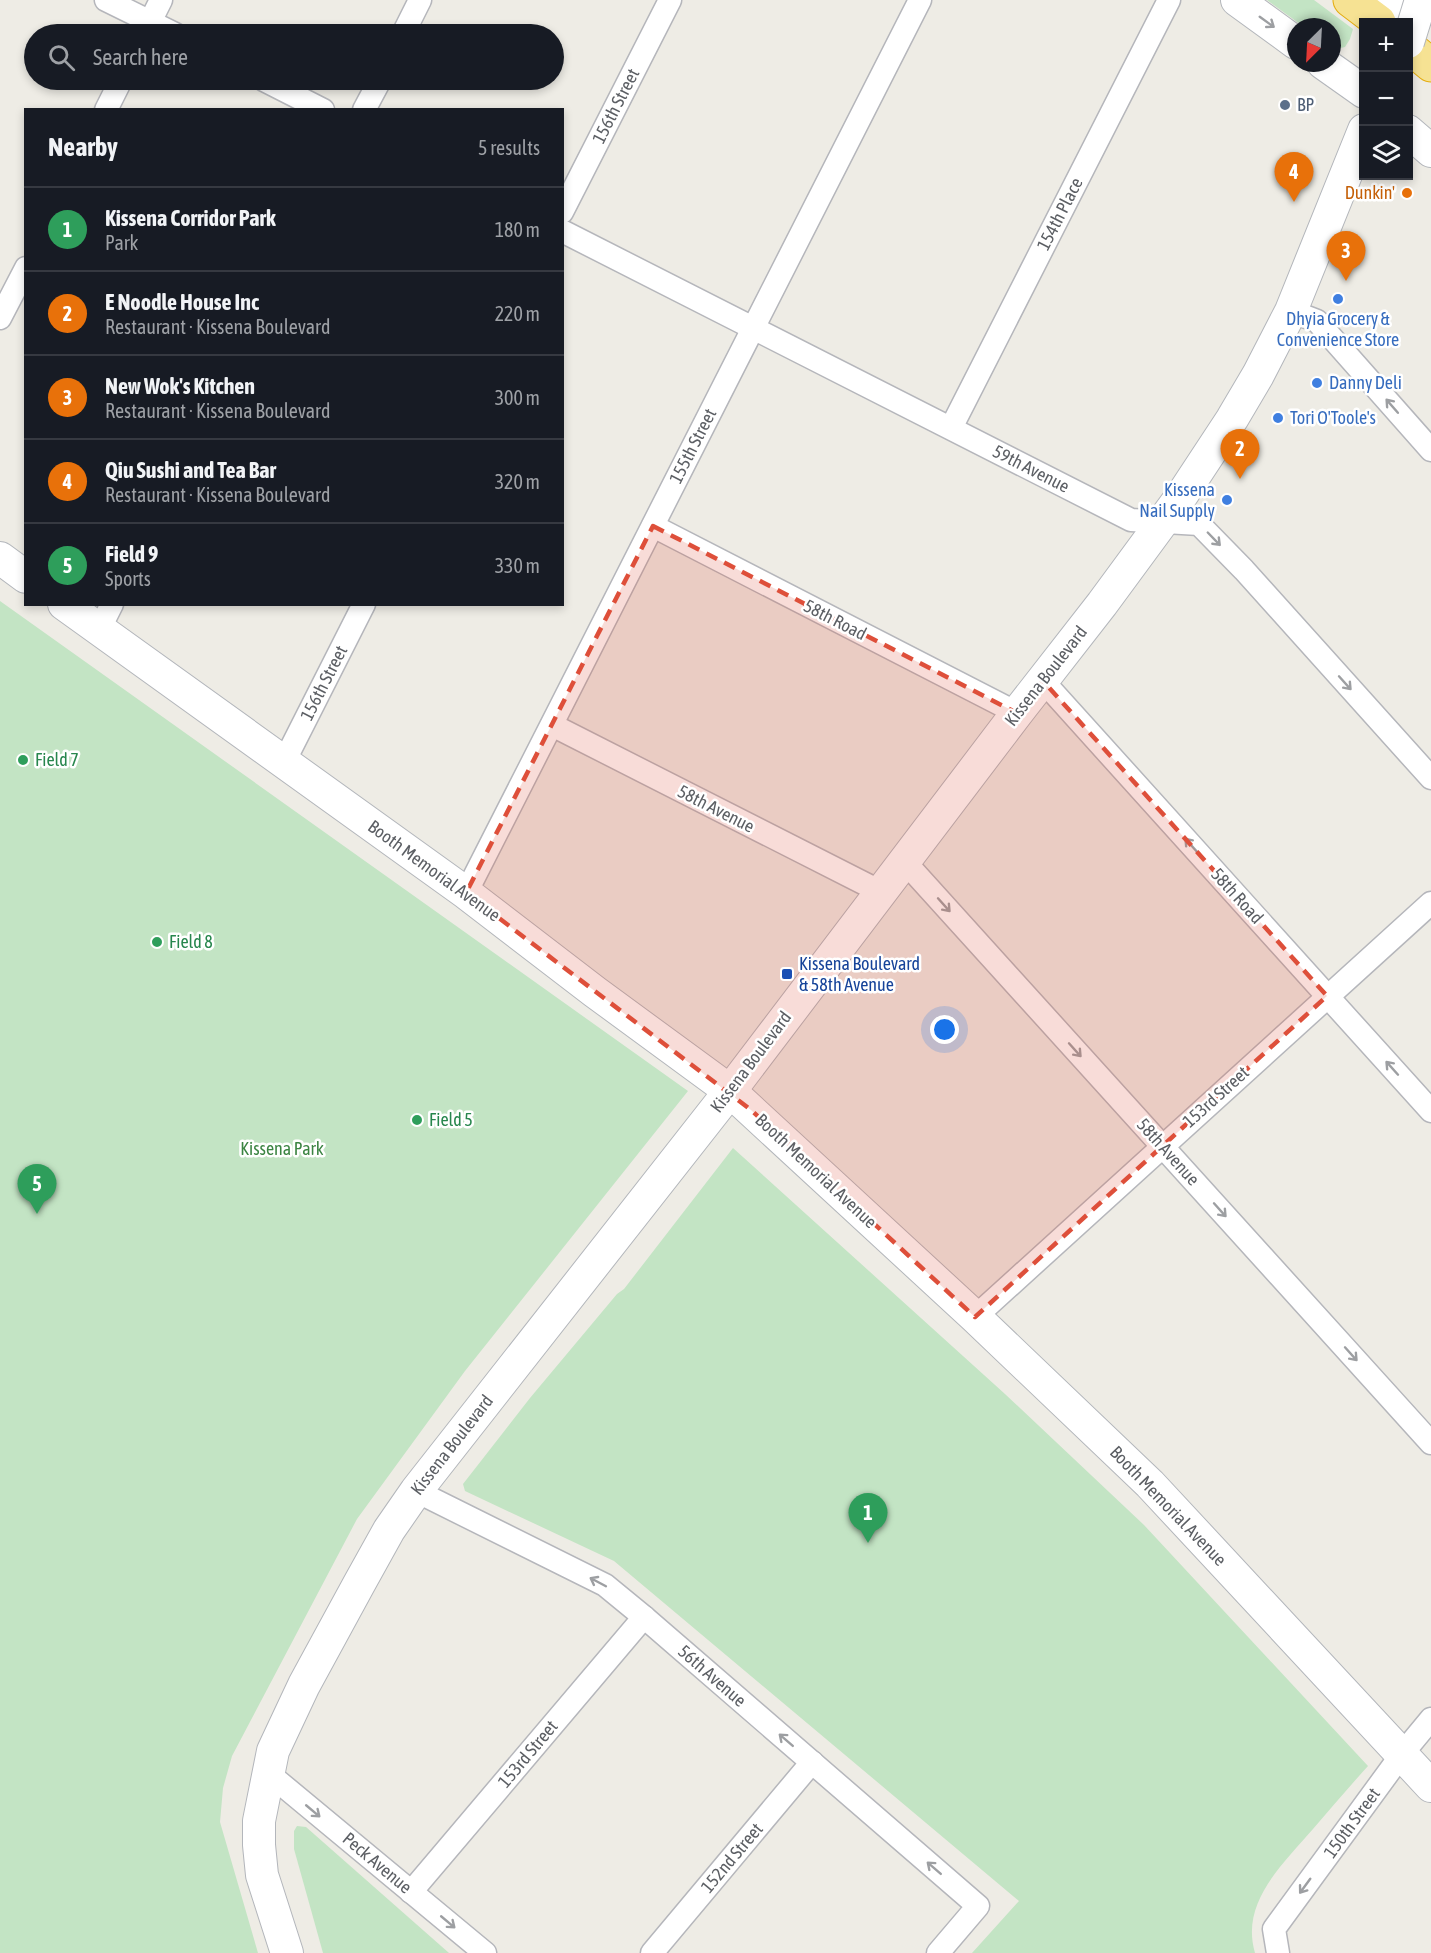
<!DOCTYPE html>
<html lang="en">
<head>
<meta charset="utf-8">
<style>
	body { margin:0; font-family:"Asap Condensed",sans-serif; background:#242831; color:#f1f3f6 }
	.controls { position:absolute; right:18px; top:18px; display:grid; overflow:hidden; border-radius:0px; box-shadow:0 3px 9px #0003 }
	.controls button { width:54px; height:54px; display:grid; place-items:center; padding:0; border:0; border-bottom:2px solid #363941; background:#171b24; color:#f1f3f6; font:30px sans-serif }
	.compass { position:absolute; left:1287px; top:18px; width:54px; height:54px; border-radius:50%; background:#171b24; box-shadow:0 3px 9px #0003; rotate:204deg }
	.you { position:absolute; left:945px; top:1030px; width:21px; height:21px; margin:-15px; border:4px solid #fff; border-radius:50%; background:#1a73e8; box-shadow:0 0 0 9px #1a73e833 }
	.badge { display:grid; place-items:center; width:39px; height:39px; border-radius:50%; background:#b45309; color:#fff; font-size:20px; font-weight:700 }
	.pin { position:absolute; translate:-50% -50px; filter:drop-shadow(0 2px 3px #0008) }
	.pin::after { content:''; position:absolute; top:32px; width:21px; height:18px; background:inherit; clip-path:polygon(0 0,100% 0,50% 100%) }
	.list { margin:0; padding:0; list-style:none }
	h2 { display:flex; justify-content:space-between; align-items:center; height:78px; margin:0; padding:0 24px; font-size:26px }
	h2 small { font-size:20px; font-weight:400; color:#9ea1a6 }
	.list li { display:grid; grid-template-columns:39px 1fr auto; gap:18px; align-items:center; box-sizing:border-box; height:84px; padding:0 24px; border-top:2px solid #363941 }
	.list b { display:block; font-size:22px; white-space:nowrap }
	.list p { margin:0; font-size:20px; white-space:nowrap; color:#9ea1a6 }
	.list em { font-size:20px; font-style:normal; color:#9ea1a6 }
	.icon { flex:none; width:33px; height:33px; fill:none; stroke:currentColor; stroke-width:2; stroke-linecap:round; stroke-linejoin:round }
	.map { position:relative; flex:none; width:1431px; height:1953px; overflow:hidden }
	.search { position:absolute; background:#171b24; box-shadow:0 3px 9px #0003; left:24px; top:24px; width:540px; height:66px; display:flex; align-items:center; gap:15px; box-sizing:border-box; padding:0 21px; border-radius:33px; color:#9ea1a6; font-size:22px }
	.panel { position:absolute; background:#171b24; box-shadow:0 3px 9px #0003; left:24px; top:108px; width:540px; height:498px; border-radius:0px }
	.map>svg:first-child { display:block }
	.green { fill:#c3e4c4 }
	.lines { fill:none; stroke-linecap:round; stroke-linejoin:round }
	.street-casing { stroke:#b5b6bb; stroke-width:25 }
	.secondary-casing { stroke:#b3b6bb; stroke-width:34 }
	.highway-casing { stroke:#e4ac0f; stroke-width:35 }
	.street { stroke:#fff; stroke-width:22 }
	.secondary { stroke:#fff; stroke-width:32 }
	.highway { stroke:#f6e293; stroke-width:33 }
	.secondary-bridge-casing { stroke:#b3b6bb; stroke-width:34; stroke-linecap:butt }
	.secondary-bridge { stroke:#fff; stroke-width:32 }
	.oneway { stroke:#9d9fa2 }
	.marked { fill:#de4f3a; fill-opacity:0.2; stroke:#de4f3a; stroke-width:4.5; stroke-dasharray:12 8; stroke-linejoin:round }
	.service-dot { fill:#5c6f8a; stroke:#fff; stroke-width:2 }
	.food-dot { fill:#e8710a; stroke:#fff; stroke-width:2 }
	.shop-dot { fill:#3f7fe0; stroke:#fff; stroke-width:2 }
	.leisure-dot { fill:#2e9e5b; stroke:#fff; stroke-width:2 }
	.transit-dot { fill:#1a4fb4; stroke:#fff; stroke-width:2 }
	.labels { text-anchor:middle; stroke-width:5; stroke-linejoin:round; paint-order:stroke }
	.service-label { font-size:18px; fill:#4e5e75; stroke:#fff; text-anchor:start }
	.street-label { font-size:18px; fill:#5c5f64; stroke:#fff }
	.food-label { font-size:18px; fill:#c56008; stroke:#fff; text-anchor:end }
	.shop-label { font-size:18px; fill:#366cbe; stroke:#fff; text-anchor:start }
	.leisure-label { font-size:18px; fill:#27864d; stroke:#fff; text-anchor:start }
	.transit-label { font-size:18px; fill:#164399; stroke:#fff; text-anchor:start }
	.park-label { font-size:18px; fill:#3b8442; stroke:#fff }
</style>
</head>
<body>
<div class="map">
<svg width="1431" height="1953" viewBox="0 0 1431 1953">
	<rect width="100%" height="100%" fill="#eeece5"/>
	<!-- green -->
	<g class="green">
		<path d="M 1267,0 L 1314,0 L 1353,29 L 1350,39 L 1345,47 L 1336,49 L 1332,47 L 1332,27 L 1304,27 Z"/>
		<path d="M 0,601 L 688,1091 L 465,1371 L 357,1519 L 232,1756 L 223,1788 L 220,1822 L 258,1953 L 0,1953 Z"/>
		<path d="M 733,1148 L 1005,1394 L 1144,1525 L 1368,1766 C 1349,1787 1331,1808 1313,1829 C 1283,1864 1240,1902 1255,1953 L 972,1953 L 1019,1901 L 614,1561 L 465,1491 L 463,1484 L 530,1398 L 617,1294 L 624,1289 Z"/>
		<path d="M 297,1826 L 306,1827 L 449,1953 L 323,1953 L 294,1849 L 294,1831 Z"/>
	</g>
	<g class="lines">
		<!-- street casing -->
		<g class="street-casing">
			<g id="street">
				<path d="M 106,0 L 175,34"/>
				<path d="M 144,34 L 161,0"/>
				<path d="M 403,34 L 420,0"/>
				<path d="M 264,80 L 323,110"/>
				<path d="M 106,110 L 121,80"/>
				<path d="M 364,110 L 380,80"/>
				<path d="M 562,212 L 670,0"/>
				<path d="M 562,231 L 1131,520 L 1199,524 L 1244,570 L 1431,778"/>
				<path d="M 1291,311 L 1317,321 L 1431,450"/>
				<path d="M 0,318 L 26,268"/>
				<path d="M 951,428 L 1169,0"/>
				<path d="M 653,526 L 1017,713"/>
				<path d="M 99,630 L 112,604"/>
				<path d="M 1043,681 L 1431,1111"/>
				<path d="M 552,725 L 881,892"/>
				<path d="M 284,762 L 364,604"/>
				<path d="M 905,862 L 1431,1443"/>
				<path d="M 466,893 L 920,0"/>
				<path d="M 975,1317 L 1431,903"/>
				<path d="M 416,1491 L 605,1585 L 644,1617 L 978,1906 L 938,1953"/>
				<path d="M 268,1773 L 485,1953"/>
				<path d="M 411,1892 L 644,1617"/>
				<path d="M 652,1953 L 812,1762"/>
				<path d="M 1278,1953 L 1274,1929 L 1402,1754 L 1431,1719"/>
			</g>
		</g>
		<!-- secondary casing -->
		<g class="secondary-casing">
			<g id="secondary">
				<path d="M 1237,0 L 1296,43"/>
				<path d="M 1385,22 L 1391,0"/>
				<path d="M 1323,63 L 1364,92"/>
				<path d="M 1408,131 L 1431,151"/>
				<path d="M 0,558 L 26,577"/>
				<path d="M 64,604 L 466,893 L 595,992 L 730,1091 L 975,1317 L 1150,1484 L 1431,1786"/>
				<path d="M 287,1953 L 262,1875 L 259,1845 L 259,1821 L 273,1751 L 304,1685 L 359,1584 L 389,1530 L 416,1491 L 730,1091 L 1017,713 L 1102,604 L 1180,498 L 1232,419 L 1258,375 L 1291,311 L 1364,130"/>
			</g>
		</g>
		<!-- highway casing -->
		<g class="highway-casing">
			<g id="highway">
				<path d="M 1350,0 L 1379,22"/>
				<path d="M 1408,46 L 1431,65"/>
			</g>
		</g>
		<!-- street -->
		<use href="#street" class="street"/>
		<!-- secondary -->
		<use href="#secondary" class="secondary"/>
		<!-- highway -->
		<use href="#highway" class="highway"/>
		<!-- secondary-bridge casing -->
		<g class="secondary-bridge-casing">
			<path id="secondary-bridge" d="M 1408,42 L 1421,0"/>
		</g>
		<!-- secondary-bridge -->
		<use href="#secondary-bridge" class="secondary-bridge"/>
	</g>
	<!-- one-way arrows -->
	<defs><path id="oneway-shaft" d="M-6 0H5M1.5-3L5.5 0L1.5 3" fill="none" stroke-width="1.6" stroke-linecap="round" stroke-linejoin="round" transform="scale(1.5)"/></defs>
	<g class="oneway">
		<use href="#oneway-shaft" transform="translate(1267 22) rotate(36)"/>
		<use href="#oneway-shaft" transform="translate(1392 406) rotate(-131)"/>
		<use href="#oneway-shaft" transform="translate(1214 539) rotate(46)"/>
		<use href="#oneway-shaft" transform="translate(1345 683) rotate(48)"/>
		<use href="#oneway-shaft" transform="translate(1191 845) rotate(-132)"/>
		<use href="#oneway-shaft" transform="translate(944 905) rotate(48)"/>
		<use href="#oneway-shaft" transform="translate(1075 1050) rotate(48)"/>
		<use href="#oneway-shaft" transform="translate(1392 1068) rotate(-132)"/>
		<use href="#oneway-shaft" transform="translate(1220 1210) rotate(48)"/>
		<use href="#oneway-shaft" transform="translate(1351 1354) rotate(48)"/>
		<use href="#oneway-shaft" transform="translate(598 1582) rotate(-152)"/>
		<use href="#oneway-shaft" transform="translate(786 1740) rotate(-139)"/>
		<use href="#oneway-shaft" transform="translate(313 1811) rotate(40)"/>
		<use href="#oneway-shaft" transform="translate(934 1868) rotate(-139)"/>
		<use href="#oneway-shaft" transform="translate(1305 1886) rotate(126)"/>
		<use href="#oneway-shaft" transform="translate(448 1922) rotate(40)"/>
	</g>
	<!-- marked area -->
	<path class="marked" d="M 653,526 L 1017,713 L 1043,681 L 1327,996 L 975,1317 L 751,1110 L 466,893 Z"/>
	<!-- markers -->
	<circle class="service-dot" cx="1285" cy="105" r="6"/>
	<circle class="food-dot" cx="1407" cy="193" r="6"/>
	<g class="shop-dot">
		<circle cx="1338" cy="299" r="6"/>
		<circle cx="1317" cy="383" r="6"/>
		<circle cx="1278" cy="418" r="6"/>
		<circle cx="1227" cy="500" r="6"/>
	</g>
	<g class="leisure-dot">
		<circle cx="23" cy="760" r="6"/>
		<circle cx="157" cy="942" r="6"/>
		<circle cx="417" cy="1120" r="6"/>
	</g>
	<rect class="transit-dot" x="781" y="968" width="12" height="12" rx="3"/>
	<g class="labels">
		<!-- service labels -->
		<g class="service-label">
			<text x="1297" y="111">BP</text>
		</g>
		<!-- street labels -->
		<g class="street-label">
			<text transform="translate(616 106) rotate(-63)" y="6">156th Street</text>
			<text transform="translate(1060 214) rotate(-63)" y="6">154th Place</text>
			<text transform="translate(693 446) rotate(-63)" y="6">155th Street</text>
			<text transform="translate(1031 469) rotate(27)" y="6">59th Avenue</text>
			<text transform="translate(835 620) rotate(27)" y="6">58th Road</text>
			<text transform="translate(1046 676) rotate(-52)" y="6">Kissena Boulevard</text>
			<text transform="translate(324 683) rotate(-63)" y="6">156th Street</text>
			<text transform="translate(716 809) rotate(27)" y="6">58th Avenue</text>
			<text transform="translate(434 871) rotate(36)" y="6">Booth Memorial Avenue</text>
			<text transform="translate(1237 896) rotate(48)" y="6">58th Road</text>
			<text transform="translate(751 1062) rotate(-53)" y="6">Kissena Boulevard</text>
			<text transform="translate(1216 1097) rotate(-42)" y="6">153rd Street</text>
			<text transform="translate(1168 1152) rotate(48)" y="6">58th Avenue</text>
			<text transform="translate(816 1171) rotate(43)" y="6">Booth Memorial Avenue</text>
			<text transform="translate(452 1445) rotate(-52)" y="6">Kissena Boulevard</text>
			<text transform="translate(1168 1506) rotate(46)" y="6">Booth Memorial Avenue</text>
			<text transform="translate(712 1676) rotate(41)" y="6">56th Avenue</text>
			<text transform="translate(528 1754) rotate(-50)" y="6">153rd Street</text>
			<text transform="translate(1352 1823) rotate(-54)" y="6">150th Street</text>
			<text transform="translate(732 1858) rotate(-50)" y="6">152nd Street</text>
			<text transform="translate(377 1863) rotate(40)" y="6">Peck Avenue</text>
		</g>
		<!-- food labels -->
		<g class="food-label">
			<text x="1395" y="199">Dunkin'</text>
		</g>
		<!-- shop labels -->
		<g class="shop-label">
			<text x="1338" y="325" text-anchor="middle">Dhyia Grocery &amp;<tspan x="1338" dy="21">Convenience Store</tspan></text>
			<text x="1329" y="389">Danny Deli</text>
			<text x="1290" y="424">Tori O'Toole's</text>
			<text x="1215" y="496" text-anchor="end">Kissena<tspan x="1215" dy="21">Nail Supply</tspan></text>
		</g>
		<!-- leisure labels -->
		<g class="leisure-label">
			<text x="35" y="766">Field 7</text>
			<text x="169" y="948">Field 8</text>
			<text x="429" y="1126">Field 5</text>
		</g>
		<!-- transit labels -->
		<g class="transit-label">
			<text x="799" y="970">Kissena Boulevard<tspan x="799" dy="21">&amp; 58th Avenue</tspan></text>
		</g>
		<!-- park labels -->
		<g class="park-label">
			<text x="282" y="1155">Kissena Park</text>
		</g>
	</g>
</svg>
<div class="controls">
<button>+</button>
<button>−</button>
<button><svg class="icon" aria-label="layers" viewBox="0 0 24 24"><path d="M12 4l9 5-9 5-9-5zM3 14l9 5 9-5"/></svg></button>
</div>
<svg class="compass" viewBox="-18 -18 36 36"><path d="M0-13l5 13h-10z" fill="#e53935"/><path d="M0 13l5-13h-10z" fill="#9ea1a6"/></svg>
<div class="you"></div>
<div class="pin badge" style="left:868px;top:1543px;background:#2e9e5b">1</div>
<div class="pin badge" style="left:1240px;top:479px;background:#e8710a">2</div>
<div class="pin badge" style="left:1346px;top:281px;background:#e8710a">3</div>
<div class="pin badge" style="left:1294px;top:202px;background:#e8710a">4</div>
<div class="pin badge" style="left:37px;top:1214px;background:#2e9e5b">5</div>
<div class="search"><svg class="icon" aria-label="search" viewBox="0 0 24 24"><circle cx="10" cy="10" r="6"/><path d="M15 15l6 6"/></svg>Search here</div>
<section class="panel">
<h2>Nearby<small>5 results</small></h2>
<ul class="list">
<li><span class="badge" style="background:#2e9e5b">1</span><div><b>Kissena Corridor Park</b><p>Park</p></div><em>180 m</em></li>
<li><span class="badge" style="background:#e8710a">2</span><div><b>E Noodle House Inc</b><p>Restaurant · Kissena Boulevard</p></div><em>220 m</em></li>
<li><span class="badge" style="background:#e8710a">3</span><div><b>New Wok's Kitchen</b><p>Restaurant · Kissena Boulevard</p></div><em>300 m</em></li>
<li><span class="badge" style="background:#e8710a">4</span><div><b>Qiu Sushi and Tea Bar</b><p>Restaurant · Kissena Boulevard</p></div><em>320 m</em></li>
<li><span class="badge" style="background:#2e9e5b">5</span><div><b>Field 9</b><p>Sports</p></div><em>330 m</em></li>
</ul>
</section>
</div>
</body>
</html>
